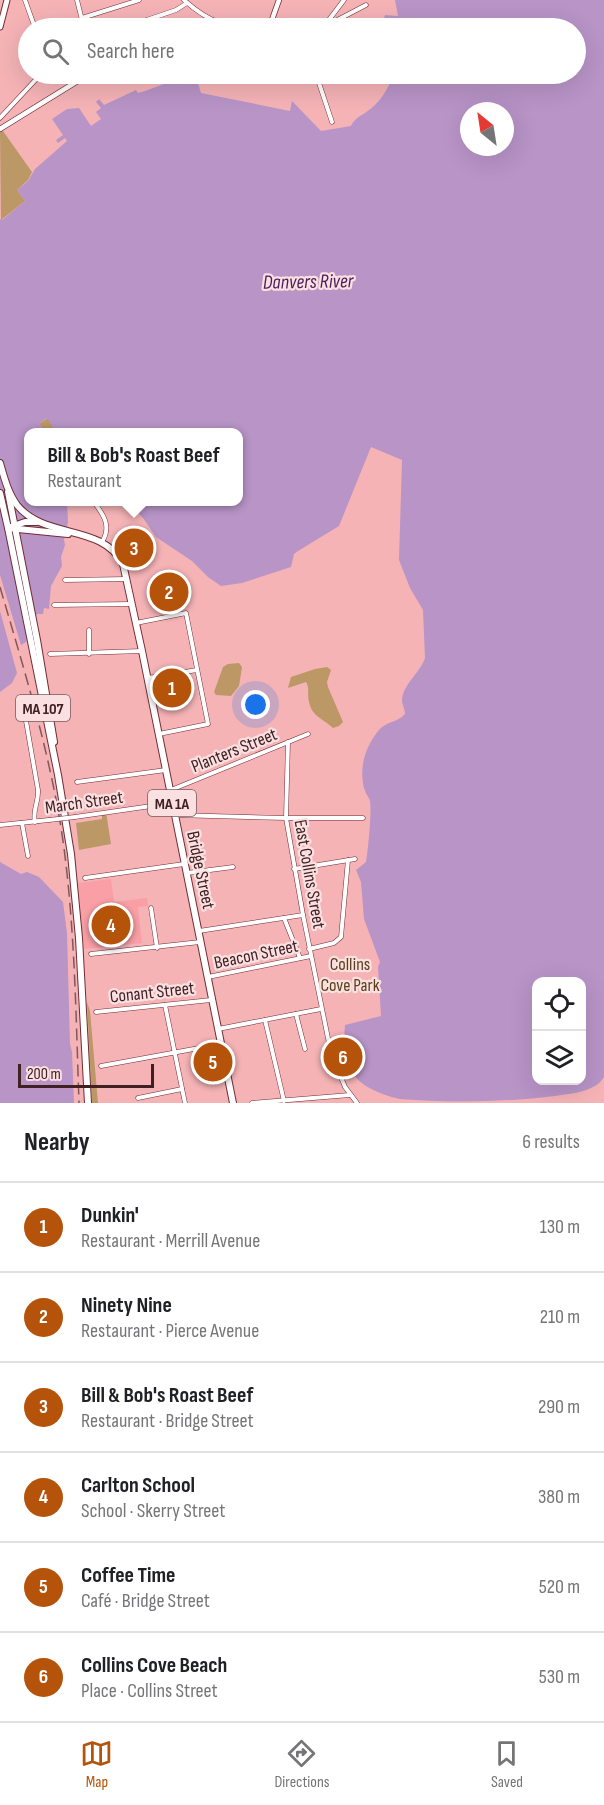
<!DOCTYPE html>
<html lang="en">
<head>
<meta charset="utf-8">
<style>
	body { margin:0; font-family:"Sofia Sans Condensed",sans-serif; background:#f6f6f6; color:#202124 }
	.controls { position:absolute; right:18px; bottom:18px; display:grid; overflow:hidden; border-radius:12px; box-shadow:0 6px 24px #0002 }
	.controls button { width:54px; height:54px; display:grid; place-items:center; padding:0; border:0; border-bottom:2px solid #e0e0e0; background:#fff; color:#202124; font:30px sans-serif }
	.compass { position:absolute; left:460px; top:102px; width:54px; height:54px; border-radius:50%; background:#fff; box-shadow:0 6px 24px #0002; rotate:330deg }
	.scale { position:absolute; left:18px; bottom:15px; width:136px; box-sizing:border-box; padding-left:6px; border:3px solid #402023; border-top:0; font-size:16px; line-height:21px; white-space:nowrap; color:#402023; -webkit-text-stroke:4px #fae0e1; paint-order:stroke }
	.you { position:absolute; left:256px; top:705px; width:21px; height:21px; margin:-15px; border:4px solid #fff; border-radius:50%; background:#1a73e8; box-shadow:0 0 0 9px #1a73e833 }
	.badge { display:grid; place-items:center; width:39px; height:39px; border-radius:50%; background:#b45309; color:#fff; font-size:20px; font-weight:700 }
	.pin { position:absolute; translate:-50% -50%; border:3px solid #fff; box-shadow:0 2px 6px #0006 }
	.popup { position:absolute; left:24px; top:428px; width:219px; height:78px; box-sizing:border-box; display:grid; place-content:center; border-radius:12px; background:#fff; filter:drop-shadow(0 2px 4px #0005); font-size:20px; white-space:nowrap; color:#757577 }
	.popup b { font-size:22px; color:#202124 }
	.popup::after { content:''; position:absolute; left:50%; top:100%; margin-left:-12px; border:12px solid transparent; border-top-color:#fff }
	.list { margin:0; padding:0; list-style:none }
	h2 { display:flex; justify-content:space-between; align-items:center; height:78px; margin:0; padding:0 24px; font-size:26px }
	h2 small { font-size:20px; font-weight:400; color:#757577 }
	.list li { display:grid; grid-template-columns:39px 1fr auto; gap:18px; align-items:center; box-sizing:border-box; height:90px; padding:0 24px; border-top:2px solid #e0e0e0 }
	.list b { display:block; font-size:22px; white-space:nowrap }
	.list p { margin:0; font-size:20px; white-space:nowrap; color:#757577 }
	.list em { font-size:20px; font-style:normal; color:#757577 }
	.icon { flex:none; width:33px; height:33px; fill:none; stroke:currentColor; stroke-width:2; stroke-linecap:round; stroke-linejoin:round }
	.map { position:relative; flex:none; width:604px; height:1103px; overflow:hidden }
	.search { position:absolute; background:#fff; box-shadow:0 6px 24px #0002; left:18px; right:18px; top:18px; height:66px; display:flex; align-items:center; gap:15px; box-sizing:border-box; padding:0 21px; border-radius:33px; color:#757577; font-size:22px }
	.sheet { height:618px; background:#fff }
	nav { display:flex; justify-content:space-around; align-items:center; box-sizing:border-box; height:84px; border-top:2px solid #e0e0e0; background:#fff; font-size:16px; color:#757577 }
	nav a { display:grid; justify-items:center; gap:3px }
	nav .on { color:#b45309 }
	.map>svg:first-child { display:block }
	.built { fill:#f99fa5 }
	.green { fill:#bc9866 }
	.water { fill:#b894c7; fill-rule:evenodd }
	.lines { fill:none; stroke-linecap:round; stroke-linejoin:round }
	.minor-casing { stroke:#702c34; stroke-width:5 }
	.tertiary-casing { stroke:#702c34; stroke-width:6 }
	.secondary-casing { stroke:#702c34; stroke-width:7 }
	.primary-casing { stroke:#702c34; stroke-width:8 }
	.trunk-casing { stroke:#702c34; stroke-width:8 }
	.minor { stroke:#fff; stroke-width:4 }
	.tertiary { stroke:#fff; stroke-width:4.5 }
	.secondary { stroke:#fff; stroke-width:5 }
	.primary { stroke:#fff; stroke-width:6 }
	.trunk { stroke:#fff; stroke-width:6 }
	.rail { stroke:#83575a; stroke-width:1.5; stroke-dasharray:12 6; stroke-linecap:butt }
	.minor-bridge-casing { stroke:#702c34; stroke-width:5; stroke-linecap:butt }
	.minor-bridge { stroke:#fff; stroke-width:4 }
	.labels { text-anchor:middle; stroke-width:4.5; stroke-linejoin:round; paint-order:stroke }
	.shield { fill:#fae0e1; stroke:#785a5c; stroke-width:1.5 }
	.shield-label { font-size:16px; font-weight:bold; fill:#402023 }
	.street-label { font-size:18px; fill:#402023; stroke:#fae0e1 }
	.park-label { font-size:18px; fill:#5a3f16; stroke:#fae0e1 }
	.water-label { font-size:20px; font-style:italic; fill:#491c5a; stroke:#fae0e1 }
</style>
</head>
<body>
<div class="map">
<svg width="604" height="1103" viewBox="0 0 604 1103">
	<rect width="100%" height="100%" fill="#f5b3b6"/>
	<!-- built -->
	<path class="built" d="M 111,879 L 114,902 L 147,898 L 148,906 L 138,907 L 142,943 L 84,949 L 78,883 Z"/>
	<!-- green -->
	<g class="green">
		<path d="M 0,131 L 3,131 L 32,172 L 28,180 L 17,190 L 25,201 L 1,220 Z"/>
		<path d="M 48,418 L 54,428 L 57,427 L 61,432 L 45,432 L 39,424 Z"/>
		<path d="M 239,663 L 242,667 L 239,686 L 231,696 L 216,695 L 214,692 L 223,667 L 228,664 Z"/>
		<path d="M 327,667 L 331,670 L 327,682 L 328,687 L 343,722 L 339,726 L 333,728 C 324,719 312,717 309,702 C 307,694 310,688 306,682 L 288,688 L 291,677 L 315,669 Z"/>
		<path d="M 106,812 L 111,844 L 79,850 L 76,823 L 102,819 L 102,813 Z"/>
		<path d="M 87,1002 L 90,1011 L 98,1103 L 92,1103 Z"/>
	</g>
	<!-- water -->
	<g class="water">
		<path d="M 395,0 L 604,0 L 604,1077 C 601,1081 599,1084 595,1086 C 583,1093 568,1094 555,1096 C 508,1102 447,1103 400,1099 C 389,1097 376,1092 366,1086 C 345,1073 343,1047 345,1025 L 381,1016 L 378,967 L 380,962 L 364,919 L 361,882 L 356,870 L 366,862 C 368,851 372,811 370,801 C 369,797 365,793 364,788 C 359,767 365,748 378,731 C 386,721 397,723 405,714 C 405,709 402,705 402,700 C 403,684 420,673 425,658 L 423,610 L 410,588 L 399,560 L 402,460 L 371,447 L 339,526 L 298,551 L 294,554 L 291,567 L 242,583 L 221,586 L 208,577 L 192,561 L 156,537 L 143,518 L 128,502 L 239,502 L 239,432 L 61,432 L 57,427 L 54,429 L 47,418 L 39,424 L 45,432 L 29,432 L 29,502 L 67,502 L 68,522 L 64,540 L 65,545 L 61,557 L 62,566 L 51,586 L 49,609 L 44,608 L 43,614 L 37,614 L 26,642 L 21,645 L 0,575 L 0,219 L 2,220 L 25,201 L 17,190 L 28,181 L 35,169 L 67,141 L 65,138 L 58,143 L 56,140 L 63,135 L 52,119 L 67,109 L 79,108 L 91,126 L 101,119 L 96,112 L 101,108 L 96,102 L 99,99 L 104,105 L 136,90 L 138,93 C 158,88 175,76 197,80 L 201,93 L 290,111 L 292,101 L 321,131 L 351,126 C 355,118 359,117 365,113 C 379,104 389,89 393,74 L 576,74 L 576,28 L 381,28 L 385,15 L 398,16 ZM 469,111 L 505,111 L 505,147 L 469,147 ZM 536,981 L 582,981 L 582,1080 L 536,1080 Z"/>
		<path d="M 0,611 L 17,673 L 12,683 L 0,692 Z"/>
		<path d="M 0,862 L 21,874 L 27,872 L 39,877 L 63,902 L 67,933 L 70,1044 L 72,1052 L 74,1103 L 0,1103 Z"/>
	</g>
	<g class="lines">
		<!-- minor casing -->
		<g class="minor-casing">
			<g id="minor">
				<path d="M 25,0 L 35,28"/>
				<path d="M 77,0 L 84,28"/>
				<path d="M 184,0 C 215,28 230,26 269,28"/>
				<path d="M 82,18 L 139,0"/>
				<path d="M 325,25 L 344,0"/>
				<path d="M 123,28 L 176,10 L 187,3"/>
				<path d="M 322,28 L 366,5"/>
				<path d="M 316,74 L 332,122"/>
				<path d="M 0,118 L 41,74"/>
				<path d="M 94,502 C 103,514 112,526 102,542"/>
				<path d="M 65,580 L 127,579"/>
				<path d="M 54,605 L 131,604"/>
				<path d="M 136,623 L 186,613 L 208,724 L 159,734"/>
				<path d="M 50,654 L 142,651"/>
				<path d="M 89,654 L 89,630"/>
				<path d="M 148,678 L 197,670"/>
				<path d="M 26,721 L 38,790 C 39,802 32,810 35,822"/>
				<path d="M 288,742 L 286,818 L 303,915 L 331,1053 L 345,1087 L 357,1103"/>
				<path d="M 77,782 L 166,770"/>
				<path d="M 171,790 L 308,734"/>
				<path d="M 175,815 L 286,818 L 363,818"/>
				<path d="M 75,817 L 172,803"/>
				<path d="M 22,823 L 28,856"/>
				<path d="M 0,825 L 49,820"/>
				<path d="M 294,869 L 355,859"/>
				<path d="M 187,873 L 233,867"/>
				<path d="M 85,878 L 184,864"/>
				<path d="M 151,908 L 157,948"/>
				<path d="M 284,918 L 300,958"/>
				<path d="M 199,931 L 303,915"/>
				<path d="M 309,949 L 334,943 L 341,937 L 348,860"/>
				<path d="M 91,954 L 200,942"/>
				<path d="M 208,977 L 311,956"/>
				<path d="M 165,1005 L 185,1103"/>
				<path d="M 96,1012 L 211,1000"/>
				<path d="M 296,1014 L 305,1049"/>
				<path d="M 265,1020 L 284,1101"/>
				<path d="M 218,1029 L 321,1009"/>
				<path d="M 101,1066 L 221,1044"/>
				<path d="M 138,1098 L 182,1089"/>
				<path d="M 252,1103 L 350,1095"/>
			</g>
		</g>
		<!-- tertiary casing -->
		<g class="tertiary-casing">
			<g id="tertiary">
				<path d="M 269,28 L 279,0"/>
				<path d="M 0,129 L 89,74"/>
			</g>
		</g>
		<!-- secondary casing -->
		<g class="secondary-casing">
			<path id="secondary" d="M 0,27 L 7,0"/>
		</g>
		<!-- primary casing -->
		<g class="primary-casing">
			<g id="primary">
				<path d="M 8,492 L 37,640 L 54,742"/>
				<path d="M 37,522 L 25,522 L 8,528 L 58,775 L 71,854 L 79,938 L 88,1103"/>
			</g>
		</g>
		<!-- trunk casing -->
		<g class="trunk-casing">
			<g id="trunk">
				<path d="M 0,463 C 4,477 8,493 17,505 C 45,540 102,523 123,564 L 142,651 L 233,1103"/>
				<path d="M 0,493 L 8,528 L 68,534"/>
			</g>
		</g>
		<!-- minor -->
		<use href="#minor" class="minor"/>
		<!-- tertiary -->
		<use href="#tertiary" class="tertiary"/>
		<!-- secondary -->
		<use href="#secondary" class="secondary"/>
		<!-- primary -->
		<use href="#primary" class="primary"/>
		<!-- trunk -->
		<use href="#trunk" class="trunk"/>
		<!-- rail -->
		<path class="rail" d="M 0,587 C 25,673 52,759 64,848 C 75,933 76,1018 79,1103"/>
		<!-- minor-bridge casing -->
		<g class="minor-bridge-casing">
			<path id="minor-bridge" d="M 49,820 L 75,817"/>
		</g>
		<!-- minor-bridge -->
		<use href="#minor-bridge" class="minor-bridge"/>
	</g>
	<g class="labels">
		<!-- shield labels -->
		<g class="shield">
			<rect x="16" y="695" width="54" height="26" rx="4.5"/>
			<rect x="148" y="790" width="48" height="26" rx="4.5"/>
		</g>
		<g class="shield-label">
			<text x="43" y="714">MA 107</text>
			<text x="172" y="809">MA 1A</text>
		</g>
		<!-- street labels -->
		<g class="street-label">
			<text transform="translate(234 750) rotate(-22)" y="6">Planters Street</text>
			<text transform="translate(84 802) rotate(-8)" y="6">March Street</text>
			<text transform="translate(201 870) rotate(78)" y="6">Bridge Street</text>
			<text transform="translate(310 874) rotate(80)" y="6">East Collins Street</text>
			<text transform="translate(256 954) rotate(-12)" y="6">Beacon Street</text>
			<text transform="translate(152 992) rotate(-6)" y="6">Conant Street</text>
		</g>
		<!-- park labels -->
		<g class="park-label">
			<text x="350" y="970">Collins<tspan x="350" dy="21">Cove Park</tspan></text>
		</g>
		<!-- water labels -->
		<g class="water-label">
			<text transform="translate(308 281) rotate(-1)" y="7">Danvers River</text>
		</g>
	</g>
</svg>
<div class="controls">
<button><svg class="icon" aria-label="locate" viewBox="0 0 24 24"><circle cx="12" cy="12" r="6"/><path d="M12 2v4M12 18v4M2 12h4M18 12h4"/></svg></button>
<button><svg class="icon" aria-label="layers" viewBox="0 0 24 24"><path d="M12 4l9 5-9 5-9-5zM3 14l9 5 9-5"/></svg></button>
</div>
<svg class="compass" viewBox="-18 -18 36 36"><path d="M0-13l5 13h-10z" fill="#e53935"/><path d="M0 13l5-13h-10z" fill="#757577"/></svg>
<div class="scale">200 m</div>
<div class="you"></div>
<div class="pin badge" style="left:172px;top:688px">1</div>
<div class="pin badge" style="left:169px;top:592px">2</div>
<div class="pin badge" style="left:134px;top:548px">3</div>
<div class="popup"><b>Bill &amp; Bob's Roast Beef</b>Restaurant</div>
<div class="pin badge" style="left:111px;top:925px">4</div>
<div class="pin badge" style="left:213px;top:1062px">5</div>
<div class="pin badge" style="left:343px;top:1057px">6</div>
<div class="search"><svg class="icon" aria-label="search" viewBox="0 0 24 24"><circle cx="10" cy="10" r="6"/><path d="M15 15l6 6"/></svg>Search here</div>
</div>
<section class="sheet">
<h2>Nearby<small>6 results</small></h2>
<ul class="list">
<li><span class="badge">1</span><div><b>Dunkin'</b><p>Restaurant · Merrill Avenue</p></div><em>130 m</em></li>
<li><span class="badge">2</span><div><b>Ninety Nine</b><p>Restaurant · Pierce Avenue</p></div><em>210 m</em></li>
<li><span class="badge">3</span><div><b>Bill &amp; Bob's Roast Beef</b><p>Restaurant · Bridge Street</p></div><em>290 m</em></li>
<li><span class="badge">4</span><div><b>Carlton School</b><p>School · Skerry Street</p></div><em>380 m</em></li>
<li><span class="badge">5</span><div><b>Coffee Time</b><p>Café · Bridge Street</p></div><em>520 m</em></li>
<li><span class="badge">6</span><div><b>Collins Cove Beach</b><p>Place · Collins Street</p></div><em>530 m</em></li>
</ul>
</section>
<nav>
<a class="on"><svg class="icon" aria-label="map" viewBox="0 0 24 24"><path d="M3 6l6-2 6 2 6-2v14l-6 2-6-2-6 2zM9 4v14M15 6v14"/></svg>Map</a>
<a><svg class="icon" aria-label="directions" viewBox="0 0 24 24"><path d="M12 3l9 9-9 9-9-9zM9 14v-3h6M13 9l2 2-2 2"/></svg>Directions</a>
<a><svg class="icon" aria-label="saved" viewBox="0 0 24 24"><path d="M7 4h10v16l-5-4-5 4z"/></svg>Saved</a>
</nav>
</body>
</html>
